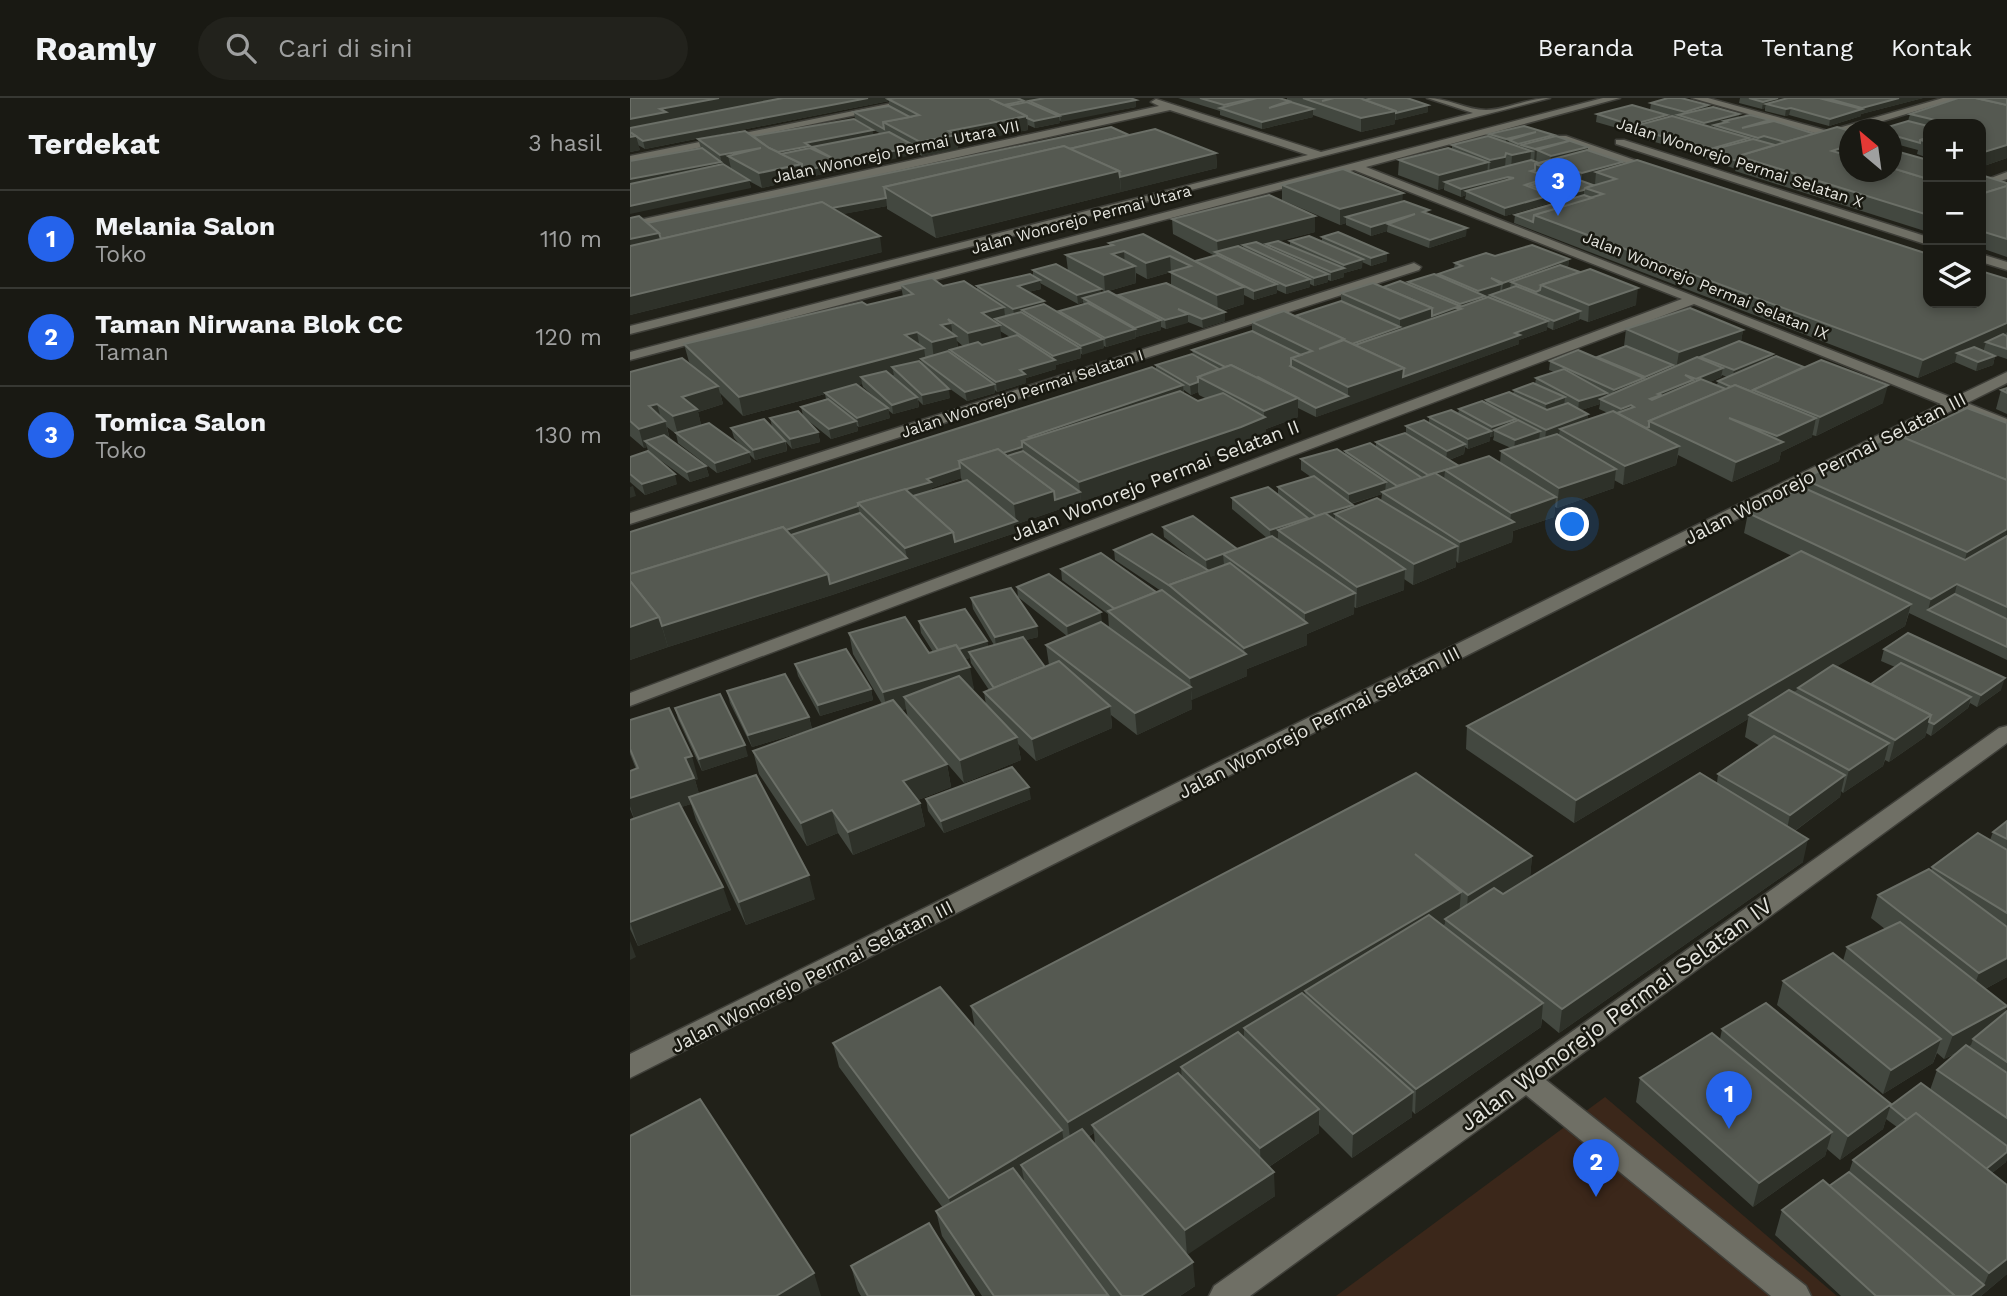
<!DOCTYPE html>
<html lang="id">
<head>
<meta charset="utf-8">
<style>
	body { margin:0; font-family:"Work Sans",sans-serif; background:#22221c; color:#f1f3f6 }
	.controls { position:absolute; right:21px; top:21px; display:grid; overflow:hidden; border-radius:14px; box-shadow:0 4px 10px #0003 }
	.controls button { width:63px; height:63px; display:grid; place-items:center; padding:0; border:0; border-bottom:2px solid #373833; background:#191913; color:#f1f3f6; font:35px sans-serif }
	.compass { position:absolute; left:1209px; top:21px; width:63px; height:63px; border-radius:50%; background:#191913; box-shadow:0 4px 10px #0003; rotate:331deg }
	.you { position:absolute; left:943px; top:427px; width:24px; height:24px; margin:-18px; border:5px solid #fff; border-radius:50%; background:#1a73e8; box-shadow:0 0 0 10px #1a73e833 }
	.badge { display:grid; place-items:center; width:46px; height:46px; border-radius:50%; background:#2563eb; color:#fff; font-size:23px; font-weight:700 }
	.pin { position:absolute; translate:-50% -58px; filter:drop-shadow(0 2px 4px #0008) }
	.pin::after { content:''; position:absolute; top:37px; width:24px; height:21px; background:inherit; clip-path:polygon(0 0,100% 0,50% 100%) }
	.list { margin:0; padding:0; list-style:none }
	h2 { display:flex; justify-content:space-between; align-items:center; height:91px; margin:0; padding:0 28px; font-size:30px }
	h2 small { font-size:23px; font-weight:400; color:#9fa0a0 }
	.list li { display:grid; grid-template-columns:46px 1fr auto; gap:21px; align-items:center; box-sizing:border-box; height:98px; padding:0 28px; border-top:2px solid #373833 }
	.list b { display:block; font-size:26px; white-space:nowrap }
	.list p { margin:0; font-size:23px; white-space:nowrap; color:#9fa0a0 }
	.list em { font-size:23px; font-style:normal; color:#9fa0a0 }
	.icon { flex:none; width:38px; height:38px; fill:none; stroke:currentColor; stroke-width:2; stroke-linecap:round; stroke-linejoin:round }
	.map { position:relative; flex:none; width:1377px; height:1198px; overflow:hidden }
	header { display:flex; align-items:center; gap:42px; box-sizing:border-box; height:98px; padding:0 35px; background:#191913; border-bottom:2px solid #373833 }
	header strong { font-size:33px }
	nav { display:flex; gap:38px; margin-inline-start:auto; font-size:24px }
	.search { width:490px; height:63px; background:#22221c; display:flex; align-items:center; gap:18px; box-sizing:border-box; padding:0 24px; border-radius:38px; color:#9fa0a0; font-size:26px }
	main { display:flex }
	aside { flex:1; background:#191913 }
	.map>svg:first-child { display:block }
	.green { fill:#3b271a }
	.lines { fill:none; stroke-linecap:round; stroke-linejoin:round }
	.street-casing { stroke:#3f3f39; stroke-width:3 }
	.street { fill:#6f6f65; fill-rule:evenodd }
	.wall { fill:#434840; fill-rule:evenodd }
	.shaded-wall { fill:#2e3129 }
	.building { fill:#555951; stroke:#6b6f67; stroke-width:2 }
	.labels { text-anchor:middle; stroke-width:5; stroke-linejoin:round; paint-order:stroke }
	.far-street-label { font-size:16px; fill:#e5e5df; stroke:#181810 }
	.street-label { font-size:19px; fill:#e5e5df; stroke:#181810 }
	.near-street-label { font-size:23px; fill:#e5e5df; stroke:#181810 }
</style>
</head>
<body>
<header>
<strong>Roamly</strong>
<div class="search"><svg class="icon" aria-label="search" viewBox="0 0 24 24"><circle cx="10" cy="10" r="6"/><path d="M15 15l6 6"/></svg>Cari di sini</div>
<nav><a>Beranda</a><a>Peta</a><a>Tentang</a><a>Kontak</a></nav>
</header>
<main>
<aside>
<h2>Terdekat<small>3 hasil</small></h2>
<ul class="list">
<li><span class="badge">1</span><div><b>Melania Salon</b><p>Toko</p></div><em>110 m</em></li>
<li><span class="badge">2</span><div><b>Taman Nirwana Blok CC</b><p>Taman</p></div><em>120 m</em></li>
<li><span class="badge">3</span><div><b>Tomica Salon</b><p>Toko</p></div><em>130 m</em></li>
</ul>
</aside>
<div class="map">
<svg width="1377" height="1198" viewBox="0 0 1377 1198">
	<rect width="100%" height="100%" fill="#212119"/>
	<!-- green -->
	<path class="green" d="M 975,999 L 1207,1198 L 706,1198 Z"/>
	<g class="lines">
		<!-- street casing -->
		<g class="street-casing">
			<g id="street">
				<path d="M 288,0 L 308,0 L 0,64 L 0,58 Z"/>
				<path d="M 797,0 C 818,0 837,12 856,12 C 876,12 897,0 920,0 L 0,236 L 0,228 L 678,57 L 540,12 L 0,132 L 0,124 L 529,8 L 521,4 L 526,1 L 691,54 L 843,15 Z"/>
				<path d="M 973,0 L 990,0 L 736,69 L 1323,300 L 1377,274 L 1377,285 L 1337,305 L 1377,321 L 1377,332 L 1325,311 L 0,980 L 0,956 L 1311,306 L 1064,206 L 0,608 L 0,595 L 1052,201 L 724,72 L 0,262 L 0,254 Z"/>
				<path d="M 1062,0 L 1078,0 L 1198,33 L 1313,0 L 1329,0 L 1210,36 L 1220,39 L 1220,45 Z"/>
				<path d="M 928,38 L 936,38 L 1033,72 L 1023,74 L 928,42 Z"/>
				<path d="M 986,42 L 994,42 L 1298,139 L 1298,147 L 986,46 Z"/>
				<path d="M 1377,74 L 1377,81 L 1359,86 L 1353,83 Z"/>
				<path d="M 1351,156 L 1377,164 L 1377,172 L 1351,164 Z"/>
				<path d="M 784,165 L 791,169 L 789,172 L 0,426 L 0,415 Z"/>
				<path d="M 1377,628 L 1377,645 L 916,982 L 1176,1188 L 1181,1198 L 1141,1198 L 896,997 L 620,1198 L 579,1198 L 584,1188 L 1369,630 Z"/>
			</g>
		</g>
		<!-- street -->
		<use href="#street" class="street"/>
	</g>
	<!-- wall -->
	<g class="wall">
		<path d="M 0,0 L 500,0 L 506,2 L 506,9 L 429,23 L 430,25 L 405,30 L 398,27 L 398,32 L 327,46 L 328,51 L 292,58 L 287,55 L 179,79 L 174,77 L 174,80 L 132,90 L 119,83 L 121,90 L 71,50 L 68,41 L 123,38 L 244,37 L 251,36 L 225,21 L 224,14 L 259,8 L 259,3 L 15,51 L 8,47 L 10,52 L 0,54 Z"/>
		<path d="M 548,0 L 649,0 L 657,2 L 657,0 L 777,0 L 798,7 L 798,14 L 765,22 L 765,26 L 731,34 L 683,17 L 683,19 L 632,31 L 590,17 L 590,13 Z"/>
		<path d="M 1110,0 L 1293,0 L 1231,16 L 1231,18 L 1199,28 L 1159,17 L 1155,18 L 1135,13 L 1135,10 L 1132,11 L 1109,5 Z"/>
		<path d="M 1377,0 L 1377,60 L 1351,69 L 1351,26 L 1298,26 L 1298,60 L 1287,56 L 1288,52 L 1262,45 L 1262,32 L 1278,23 L 1280,16 Z"/>
		<path d="M 1021,5 L 1078,7 L 1077,10 L 1109,16 L 1108,20 L 1140,24 L 1220,74 L 1298,62 L 1298,134 L 1105,73 L 1106,71 L 1076,61 L 1076,59 L 1001,37 L 1001,34 L 966,24 L 967,16 L 1037,17 L 1036,20 L 1047,20 L 1020,12 Z"/>
		<path d="M 859,36 L 924,37 L 924,38 L 958,49 L 957,52 L 993,66 L 1377,181 L 1377,261 L 1353,253 L 1354,251 L 1351,252 L 1365,258 L 1363,267 L 1346,273 L 1325,264 L 1288,280 L 884,125 L 885,117 L 926,105 L 921,103 L 920,105 L 875,118 L 835,101 L 836,97 L 831,99 L 814,92 L 814,90 L 808,92 L 768,77 L 769,62 L 822,51 L 822,47 L 859,39 Z"/>
		<path d="M 499,37 L 586,55 L 587,70 L 306,140 L 257,111 L 257,108 L 212,116 L 252,154 L 0,217 L 0,120 L 17,125 Z"/>
		<path d="M 1351,77 L 1377,85 L 1377,159 L 1351,150 Z"/>
		<path d="M 652,87 L 772,103 L 799,116 L 836,138 L 799,150 L 757,134 L 757,133 L 741,138 L 716,127 L 716,125 L 710,127 L 652,102 Z"/>
		<path d="M 685,118 L 685,134 L 649,143 L 660,148 L 660,143 L 692,144 L 692,139 L 757,155 L 757,163 L 741,168 L 732,164 L 732,170 L 714,175 L 714,179 L 701,183 L 698,182 L 698,184 L 684,188 L 680,186 L 680,189 L 656,196 L 647,192 L 647,195 L 624,202 L 614,197 L 614,206 L 592,213 L 595,214 L 595,223 L 573,230 L 558,224 L 536,231 L 531,229 L 531,232 L 506,239 L 506,240 L 476,249 L 474,248 L 474,250 L 451,256 L 451,260 L 426,267 L 426,271 L 396,280 L 396,285 L 367,294 L 365,292 L 365,295 L 337,303 L 316,288 L 320,300 L 293,307 L 288,302 L 289,309 L 263,316 L 258,312 L 260,320 L 229,329 L 227,328 L 228,333 L 201,341 L 175,320 L 188,334 L 190,344 L 162,351 L 156,344 L 157,353 L 125,362 L 119,356 L 121,364 L 87,375 L 48,345 L 46,336 L 37,329 L 40,342 L 76,368 L 79,378 L 60,384 L 19,354 L 47,386 L 15,397 L 0,384 L 0,359 L 18,353 L 17,349 L 14,350 L 0,338 L 0,274 L 63,268 L 59,264 L 54,246 L 273,199 L 271,187 L 313,188 L 347,191 L 347,188 L 403,178 L 403,172 L 438,173 L 436,157 L 479,148 L 479,145 L 565,163 L 585,158 L 543,136 L 542,121 ZM 541,174 L 541,188 L 488,197 L 489,199 L 471,195 L 471,191 L 475,194 L 506,185 L 506,175 L 517,181 ZM 410,185 L 448,206 L 453,204 L 454,206 L 429,213 L 429,215 L 414,206 L 398,194 L 411,191 ZM 370,233 L 380,239 L 371,242 ZM 327,243 L 333,248 L 328,249 ZM 232,286 L 233,289 L 249,303 L 227,287 ZM 90,295 L 113,318 L 195,296 L 196,301 L 171,309 L 173,318 L 140,320 L 142,329 L 101,330 L 104,340 L 113,350 L 71,327 L 68,314 L 93,306 Z"/>
		<path d="M 865,158 L 939,161 L 938,169 L 1006,207 L 958,224 L 950,221 L 949,222 L 923,232 L 917,229 L 917,232 L 889,242 L 889,246 L 686,319 L 668,310 L 668,319 L 636,331 L 636,338 L 611,348 L 387,426 L 388,434 L 202,497 L 38,549 L 0,562 L 0,434 L 526,271 L 526,267 L 563,256 L 562,252 L 622,233 L 622,224 L 665,218 L 711,203 L 711,195 L 778,187 L 778,184 L 807,178 L 808,176 L 824,170 L 825,165 ZM 554,292 L 561,297 L 568,294 L 569,297 L 575,300 L 568,303 L 554,295 ZM 331,380 L 332,383 L 302,392 L 302,390 Z"/>
		<path d="M 996,231 L 1113,232 L 1111,243 L 1143,256 L 1142,260 L 1253,305 L 1186,338 L 1182,337 L 1182,339 L 1151,354 L 1149,363 L 1102,384 L 1048,357 L 1046,367 L 993,387 L 984,382 L 984,390 L 927,410 L 925,409 L 924,419 L 883,433 L 882,444 L 828,465 L 826,463 L 826,469 L 783,487 L 774,481 L 774,492 L 726,510 L 724,509 L 724,516 L 677,536 L 677,547 L 617,571 L 617,578 L 561,602 L 562,611 L 507,637 L 481,617 L 482,630 L 406,663 L 388,646 L 391,662 L 334,685 L 301,647 L 317,666 L 321,689 L 288,702 L 290,705 L 295,728 L 223,757 L 208,735 L 177,748 L 129,676 L 123,653 L 252,606 L 223,556 L 219,535 L 299,555 L 303,554 L 291,535 L 289,523 L 357,543 L 358,549 L 364,547 L 343,511 L 341,500 L 407,528 L 408,539 L 396,542 L 415,569 L 419,567 L 416,547 L 437,538 L 388,499 L 387,489 L 472,524 L 479,530 L 478,516 L 432,482 L 431,471 L 526,495 L 531,493 L 485,462 L 484,452 L 567,465 L 534,439 L 533,429 L 607,451 L 637,440 L 602,411 L 602,400 L 648,397 L 648,389 L 681,379 L 671,372 L 671,361 L 715,356 L 715,353 L 746,349 L 746,344 L 776,335 L 776,328 L 799,325 L 799,319 L 828,316 L 829,311 L 856,305 L 856,302 L 883,296 L 884,292 L 905,286 L 906,280 L 924,274 L 919,272 L 920,263 L 967,260 L 967,259 L 994,248 ZM 1092,277 L 1097,279 L 1088,283 L 1087,287 L 1080,284 L 1091,279 ZM 970,306 L 969,311 L 978,315 L 957,322 L 958,316 L 951,312 ZM 864,338 L 863,342 L 881,350 L 871,353 L 870,365 L 829,368 L 819,362 L 834,356 L 835,349 L 838,351 L 860,343 L 860,339 ZM 752,396 L 751,403 L 723,409 L 723,407 L 721,406 ZM 340,560 L 341,565 L 359,592 L 354,594 L 356,607 L 342,591 L 344,591 L 335,561 ZM 276,611 L 278,620 L 272,612 Z"/>
		<path d="M 1377,290 L 1377,316 L 1366,311 L 1371,292 Z"/>
		<path d="M 1377,325 L 1377,562 L 1279,515 L 1275,528 L 1207,568 L 1241,586 L 1265,569 L 1251,563 L 1254,551 L 1371,592 L 1347,609 L 1340,605 L 1338,610 L 1301,638 L 1296,635 L 1295,639 L 1259,664 L 1255,662 L 1253,668 L 1213,695 L 1211,693 L 1210,699 L 1165,733 L 1173,764 L 929,935 L 912,921 L 911,929 L 785,1016 L 782,1013 L 782,1019 L 722,1060 L 689,1027 L 689,1035 L 639,1069 L 645,1098 L 557,1156 L 565,1188 L 550,1198 L 352,1198 L 312,1138 L 306,1113 L 313,1110 L 209,969 L 203,945 L 345,930 L 341,908 L 786,675 L 902,758 L 900,779 L 1087,685 L 1088,676 L 1130,648 L 1115,639 L 1118,621 L 944,725 L 836,651 L 837,628 L 1162,458 L 1114,435 L 1118,415 L 1172,389 L 1173,381 L 1273,340 ZM 464,1035 L 465,1047 L 458,1039 Z"/>
		<path d="M 165,566 L 241,591 L 243,602 L 190,618 L 168,578 Z"/>
		<path d="M 97,593 L 179,619 L 182,631 L 122,649 L 100,605 Z"/>
		<path d="M 45,610 L 118,658 L 72,673 L 48,621 Z"/>
		<path d="M 0,622 L 68,681 L 65,682 L 69,696 L 185,801 L 116,827 L 66,722 L 61,706 L 51,709 L 101,812 L 8,848 L 0,831 L 0,722 L 4,721 L 0,711 L 0,673 L 6,671 L 0,656 Z"/>
		<path d="M 296,701 L 401,701 L 314,735 L 298,713 Z"/>
		<path d="M 1377,723 L 1377,879 L 1355,891 L 1377,908 L 1374,916 L 1377,913 L 1377,1060 L 1376,1064 L 1362,1075 L 1377,1087 L 1377,1176 L 1351,1198 L 1211,1198 L 1145,1137 L 1152,1112 L 1199,1088 L 1219,1074 L 1223,1062 L 1267,1029 L 1256,1021 L 1253,1031 L 1210,1062 L 1197,1051 L 1195,1058 L 1123,1109 L 1006,1004 L 1010,980 L 1090,941 L 1092,931 L 1261,1008 L 1300,992 L 1307,972 L 1327,955 L 1314,961 L 1307,955 L 1303,965 L 1253,996 L 1147,907 L 1153,883 L 1213,863 L 1217,849 L 1255,831 L 1241,820 L 1248,797 L 1301,773 L 1302,769 L 1360,742 L 1363,734 Z"/>
		<path d="M 221,1168 L 344,1198 L 231,1198 L 228,1193 Z"/>
	</g>
	<!-- shaded-wall -->
	<g class="shaded-wall">
		<path d="M 89,0 L 164,0 L 0,35 L 0,21 L 30,11 Z"/>
		<path d="M 238,0 L 275,0 L 258,1 L 259,3 L 15,51 L 13,43 Z"/>
		<path d="M 391,0 L 421,0 L 399,3 L 399,5 L 395,10 L 365,8 L 392,3 Z"/>
		<path d="M 1148,0 L 1163,0 L 1136,6 L 1135,10 L 1132,11 L 1133,4 Z"/>
		<path d="M 1269,0 L 1293,0 L 1231,16 L 1231,18 L 1199,28 L 1200,21 L 1231,11 L 1232,10 Z"/>
		<path d="M 506,2 L 506,9 L 431,24 L 430,17 Z"/>
		<path d="M 798,7 L 798,14 L 766,22 L 766,15 Z"/>
		<path d="M 1078,7 L 1077,14 L 1054,20 L 1055,14 Z"/>
		<path d="M 1161,10 L 1159,17 L 1155,18 L 1156,11 Z"/>
		<path d="M 683,11 L 683,19 L 632,31 L 632,24 Z"/>
		<path d="M 766,13 L 765,26 L 731,34 L 731,20 Z"/>
		<path d="M 1109,16 L 1108,23 L 1094,23 L 1094,27 L 1084,27 L 1084,30 L 1073,33 L 1074,25 Z"/>
		<path d="M 1037,17 L 1036,24 L 1001,29 L 1000,34 L 1001,27 Z"/>
		<path d="M 397,18 L 398,32 L 327,46 L 328,51 L 292,58 L 290,44 L 319,33 Z"/>
		<path d="M 429,18 L 430,25 L 405,30 L 404,23 Z"/>
		<path d="M 243,32 L 244,40 L 182,49 L 183,51 L 148,56 L 139,56 L 175,45 Z"/>
		<path d="M 906,34 L 924,37 L 923,47 L 958,49 L 956,63 L 920,72 L 921,58 L 907,52 L 906,65 L 904,65 L 905,51 L 891,47 L 891,56 L 901,53 L 900,68 L 881,72 L 882,57 L 888,56 L 888,46 L 879,42 L 878,55 L 876,55 L 875,70 L 859,77 L 860,62 L 875,56 L 876,41 Z"/>
		<path d="M 6,38 L 10,52 L 0,54 L 0,39 Z"/>
		<path d="M 1119,40 L 1117,47 L 1077,53 L 1076,59 L 1077,52 Z"/>
		<path d="M 1220,47 L 1220,61 L 1202,53 Z"/>
		<path d="M 1377,47 L 1377,60 L 1351,69 L 1351,55 Z"/>
		<path d="M 285,48 L 287,56 L 179,79 L 177,72 Z"/>
		<path d="M 131,50 L 98,58 L 101,70 L 93,72 L 90,57 Z"/>
		<path d="M 586,55 L 587,70 L 491,94 L 490,79 Z"/>
		<path d="M 91,64 L 93,72 L 0,89 L 0,81 Z"/>
		<path d="M 858,64 L 857,79 L 815,84 L 814,90 L 808,92 L 809,77 Z"/>
		<path d="M 993,64 L 992,79 L 966,74 L 965,86 L 951,90 L 952,75 Z"/>
		<path d="M 172,66 L 174,80 L 132,90 L 129,75 Z"/>
		<path d="M 936,70 L 934,84 L 923,88 L 924,73 Z"/>
		<path d="M 489,73 L 491,94 L 306,140 L 302,118 Z"/>
		<path d="M 878,79 L 878,86 L 836,93 L 836,97 L 831,99 L 831,91 Z"/>
		<path d="M 920,79 L 919,87 L 900,87 L 900,93 L 895,87 Z"/>
		<path d="M 119,82 L 121,90 L 0,116 L 0,108 Z"/>
		<path d="M 954,92 L 954,100 L 930,106 L 931,98 Z"/>
		<path d="M 773,95 L 772,110 L 716,119 L 716,125 L 710,127 L 710,111 Z"/>
		<path d="M 921,97 L 920,105 L 875,118 L 875,110 Z"/>
		<path d="M 256,100 L 257,108 L 203,118 L 202,110 Z"/>
		<path d="M 785,116 L 758,126 L 757,133 L 741,138 L 741,129 Z"/>
		<path d="M 685,118 L 685,134 L 620,151 L 613,147 L 613,153 L 588,155 L 587,143 Z"/>
		<path d="M 837,130 L 836,138 L 799,150 L 800,142 Z"/>
		<path d="M 29,135 L 31,143 L 0,158 L 0,141 Z"/>
		<path d="M 250,138 L 252,154 L 0,217 L 0,198 Z"/>
		<path d="M 494,153 L 495,170 L 482,156 Z"/>
		<path d="M 757,155 L 757,163 L 741,168 L 741,160 Z"/>
		<path d="M 540,158 L 541,174 L 517,181 L 516,165 Z"/>
		<path d="M 733,161 L 732,170 L 714,175 L 714,167 Z"/>
		<path d="M 939,161 L 938,169 L 881,184 L 880,190 L 872,193 L 873,185 Z"/>
		<path d="M 505,168 L 506,185 L 475,194 L 474,177 Z"/>
		<path d="M 714,170 L 714,179 L 701,183 L 701,174 Z"/>
		<path d="M 698,176 L 698,184 L 684,188 L 684,180 Z"/>
		<path d="M 680,181 L 680,189 L 656,196 L 656,188 Z"/>
		<path d="M 410,182 L 411,191 L 389,196 L 388,188 Z"/>
		<path d="M 647,186 L 647,195 L 624,202 L 624,193 Z"/>
		<path d="M 871,186 L 870,194 L 855,199 L 855,207 L 831,211 L 827,210 L 826,218 L 770,238 L 770,221 L 802,210 L 830,208 L 830,206 L 848,201 L 848,193 Z"/>
		<path d="M 614,189 L 614,206 L 588,214 L 587,197 Z"/>
		<path d="M 1008,190 L 1006,207 L 958,224 L 959,207 Z"/>
		<path d="M 471,191 L 471,199 L 453,200 L 453,204 L 448,206 L 447,197 Z"/>
		<path d="M 414,203 L 415,212 L 392,212 L 393,218 L 385,220 L 383,211 Z"/>
		<path d="M 374,209 L 376,227 L 365,221 L 366,228 L 370,227 L 372,244 L 340,253 L 338,235 L 352,215 Z"/>
		<path d="M 950,213 L 949,222 L 923,232 L 924,223 Z"/>
		<path d="M 595,214 L 595,223 L 573,230 L 572,221 Z"/>
		<path d="M 558,216 L 558,225 L 536,231 L 535,222 Z"/>
		<path d="M 531,222 L 531,232 L 506,239 L 505,230 Z"/>
		<path d="M 918,223 L 917,232 L 889,242 L 889,246 L 718,308 L 718,289 L 885,235 Z"/>
		<path d="M 321,225 L 323,239 L 326,238 L 329,256 L 320,252 L 321,258 L 304,262 L 302,244 L 311,227 Z"/>
		<path d="M 1377,225 L 1377,235 L 1376,234 L 1374,242 L 1356,244 L 1354,251 L 1336,259 L 1327,255 L 1325,264 L 1288,280 L 1293,262 Z"/>
		<path d="M 770,229 L 770,238 L 714,258 L 689,251 L 714,241 Z"/>
		<path d="M 505,231 L 506,240 L 476,249 L 475,240 Z"/>
		<path d="M 1113,232 L 1110,250 L 1070,259 L 1069,264 L 1046,272 L 1049,254 Z"/>
		<path d="M 287,234 L 290,251 L 275,237 Z"/>
		<path d="M 473,241 L 474,250 L 452,257 L 451,248 Z"/>
		<path d="M 294,250 L 296,265 L 291,261 L 292,270 L 262,269 L 264,277 L 237,284 L 231,279 L 232,286 L 113,318 L 109,299 Z"/>
		<path d="M 450,250 L 451,260 L 426,267 L 426,271 L 396,280 L 396,285 L 367,294 L 366,284 L 390,272 L 423,263 L 423,258 Z"/>
		<path d="M 1143,256 L 1141,265 L 1102,282 L 1104,272 Z"/>
		<path d="M 1365,258 L 1363,267 L 1346,273 L 1348,264 Z"/>
		<path d="M 1043,267 L 1041,277 L 1013,288 L 1015,279 Z"/>
		<path d="M 1093,270 L 1091,279 L 1065,291 L 1066,281 Z"/>
		<path d="M 1014,280 L 1013,289 L 983,301 L 984,292 Z"/>
		<path d="M 1063,282 L 1062,291 L 1029,306 L 1020,301 L 1028,296 Z"/>
		<path d="M 568,284 L 568,294 L 561,297 L 560,287 Z"/>
		<path d="M 364,286 L 365,295 L 337,303 L 335,294 Z"/>
		<path d="M 553,287 L 554,297 L 408,354 L 399,339 Z"/>
		<path d="M 1258,287 L 1253,305 L 1186,338 L 1190,319 Z"/>
		<path d="M 88,288 L 93,306 L 68,314 L 72,330 L 48,337 L 43,318 L 52,299 Z"/>
		<path d="M 319,291 L 320,300 L 293,307 L 292,297 Z"/>
		<path d="M 977,295 L 976,304 L 970,301 L 970,306 L 948,313 L 949,303 Z"/>
		<path d="M 718,298 L 718,308 L 686,319 L 686,310 Z"/>
		<path d="M 287,299 L 289,309 L 263,316 L 262,307 Z"/>
		<path d="M 935,299 L 934,309 L 915,316 L 916,306 Z"/>
		<path d="M 668,300 L 668,319 L 636,331 L 636,338 L 611,348 L 451,404 L 449,384 L 634,319 L 634,313 Z"/>
		<path d="M 27,306 L 32,324 L 35,323 L 40,342 L 15,343 L 17,349 L 14,350 L 9,331 L 19,308 Z"/>
		<path d="M 1001,307 L 999,317 L 990,320 L 991,311 Z"/>
		<path d="M 258,310 L 260,320 L 229,329 L 227,320 Z"/>
		<path d="M 958,316 L 957,325 L 930,331 L 929,336 L 915,342 L 916,332 Z"/>
		<path d="M 1186,320 L 1182,339 L 1151,354 L 1149,363 L 1102,384 L 1106,364 L 1145,347 L 1147,338 Z"/>
		<path d="M 886,321 L 885,331 L 864,332 L 864,338 L 861,339 L 862,329 Z"/>
		<path d="M 226,323 L 228,333 L 201,341 L 199,331 Z"/>
		<path d="M 861,333 L 860,343 L 838,351 L 838,341 Z"/>
		<path d="M 910,333 L 909,343 L 884,352 L 885,342 Z"/>
		<path d="M 188,334 L 190,344 L 162,351 L 160,341 Z"/>
		<path d="M 155,343 L 157,353 L 125,362 L 123,352 Z"/>
		<path d="M 835,346 L 834,356 L 816,363 L 817,353 Z"/>
		<path d="M 1049,348 L 1046,367 L 993,387 L 995,368 Z"/>
		<path d="M 392,349 L 393,359 L 335,368 Z"/>
		<path d="M 119,354 L 121,364 L 87,375 L 85,365 Z"/>
		<path d="M 76,368 L 79,378 L 60,384 L 57,374 Z"/>
		<path d="M 330,370 L 331,380 L 302,390 L 302,394 L 239,415 L 297,381 Z"/>
		<path d="M 986,371 L 984,390 L 927,410 L 929,390 Z"/>
		<path d="M 815,372 L 814,382 L 799,378 Z"/>
		<path d="M 45,376 L 47,386 L 15,397 L 12,386 Z"/>
		<path d="M 756,384 L 755,395 L 752,394 L 752,396 L 719,406 L 719,396 Z"/>
		<path d="M 3,388 L 6,398 L 0,400 L 0,389 Z"/>
		<path d="M 424,393 L 450,394 L 451,404 L 387,426 L 388,434 L 202,497 L 38,549 L 32,528 L 198,476 L 277,460 L 275,450 L 323,434 L 386,424 L 384,406 Z"/>
		<path d="M 926,399 L 924,419 L 883,433 L 882,444 L 828,465 L 830,444 L 880,425 L 881,415 Z"/>
		<path d="M 723,407 L 723,417 L 705,416 L 705,423 L 686,418 Z"/>
		<path d="M 228,408 L 230,418 L 0,483 Z"/>
		<path d="M 678,420 L 678,430 L 648,432 L 648,440 L 641,443 L 640,432 Z"/>
		<path d="M 1377,431 L 1377,455 L 1329,483 L 1337,454 Z"/>
		<path d="M 827,448 L 826,469 L 783,487 L 784,466 Z"/>
		<path d="M 593,456 L 594,467 L 577,473 L 576,462 Z"/>
		<path d="M 775,471 L 774,492 L 726,510 L 727,489 Z"/>
		<path d="M 1327,486 L 1322,507 L 1298,512 L 1295,523 L 1301,501 Z"/>
		<path d="M 725,495 L 724,516 L 677,536 L 677,547 L 617,571 L 617,578 L 562,602 L 560,580 L 615,557 L 614,550 L 675,526 L 675,515 Z"/>
		<path d="M 1281,506 L 1275,528 L 1169,591 L 1168,590 L 1167,592 L 1123,618 L 1119,617 L 1118,621 L 944,725 L 946,702 Z"/>
		<path d="M 471,514 L 472,525 L 438,539 L 437,528 Z"/>
		<path d="M 29,519 L 38,549 L 0,562 L 0,529 Z"/>
		<path d="M 407,528 L 408,539 L 366,550 L 365,539 Z"/>
		<path d="M 357,543 L 359,555 L 339,554 L 340,560 L 312,568 L 310,557 Z"/>
		<path d="M 340,569 L 344,591 L 283,609 L 274,599 L 276,611 L 258,617 L 253,594 Z"/>
		<path d="M 1375,580 L 1371,592 L 1347,609 L 1351,597 Z"/>
		<path d="M 561,589 L 562,611 L 507,637 L 505,615 Z"/>
		<path d="M 241,591 L 243,602 L 190,618 L 188,607 Z"/>
		<path d="M 1341,599 L 1338,610 L 1301,638 L 1304,626 Z"/>
		<path d="M 480,608 L 482,630 L 406,663 L 402,641 Z"/>
		<path d="M 1301,617 L 1295,639 L 1259,664 L 1265,642 Z"/>
		<path d="M 179,619 L 182,631 L 122,649 L 118,637 Z"/>
		<path d="M 387,639 L 391,662 L 334,685 L 330,662 Z"/>
		<path d="M 1259,645 L 1253,668 L 1213,695 L 1219,672 Z"/>
		<path d="M 115,647 L 118,658 L 72,673 L 69,661 Z"/>
		<path d="M 62,658 L 68,681 L 65,682 L 71,702 L 59,699 L 61,706 L 5,724 L 0,708 L 0,700 L 55,660 Z"/>
		<path d="M 317,666 L 321,689 L 278,706 L 273,683 Z"/>
		<path d="M 1215,677 L 1210,699 L 1155,740 L 1160,717 Z"/>
		<path d="M 399,689 L 401,701 L 314,735 L 311,723 Z"/>
		<path d="M 290,705 L 295,728 L 223,757 L 218,734 Z"/>
		<path d="M 202,712 L 208,735 L 177,748 L 171,725 Z"/>
		<path d="M 1178,741 L 1173,764 L 929,935 L 932,911 Z"/>
		<path d="M 902,758 L 900,781 L 836,820 L 838,797 Z"/>
		<path d="M 179,777 L 185,801 L 116,827 L 109,804 Z"/>
		<path d="M 93,789 L 101,812 L 8,848 L 0,824 Z"/>
		<path d="M 831,794 L 829,818 L 815,821 L 815,826 L 686,903 L 675,893 L 676,909 L 614,930 L 614,946 L 551,969 L 552,983 L 462,1027 L 464,1035 L 441,1048 L 438,1024 Z"/>
		<path d="M 0,843 L 6,859 L 0,862 Z"/>
		<path d="M 1377,860 L 1377,879 L 1340,899 L 1349,875 Z"/>
		<path d="M 913,905 L 911,929 L 785,1016 L 786,991 Z"/>
		<path d="M 1377,908 L 1368,932 L 1343,941 L 1341,947 L 1314,961 L 1323,937 Z"/>
		<path d="M 1311,941 L 1303,965 L 1253,996 L 1261,972 Z"/>
		<path d="M 783,994 L 782,1019 L 722,1060 L 723,1036 Z"/>
		<path d="M 1261,1006 L 1253,1031 L 1210,1062 L 1218,1038 Z"/>
		<path d="M 689,1011 L 689,1035 L 631,1074 L 630,1050 Z"/>
		<path d="M 432,1032 L 436,1056 L 391,1067 L 394,1082 L 324,1124 L 319,1100 Z"/>
		<path d="M 1202,1034 L 1195,1058 L 1123,1109 L 1129,1085 Z"/>
		<path d="M 1377,1054 L 1377,1060 L 1376,1064 L 1344,1089 L 1349,1077 Z"/>
		<path d="M 644,1074 L 645,1098 L 557,1157 L 555,1132 Z"/>
		<path d="M 1377,1161 L 1377,1176 L 1351,1198 L 1340,1198 L 1354,1187 L 1359,1175 Z"/>
		<path d="M 563,1164 L 565,1188 L 550,1198 L 511,1198 Z"/>
		<path d="M 184,1175 L 191,1198 L 146,1198 Z"/>
	</g>
	<!-- building -->
	<g class="building">
		<path d="M 0,0 L 89,0 L 30,11 L 36,14 L 0,21 Z"/>
		<path d="M 153,0 L 238,0 L 13,43 L 0,34 L 0,30 Z"/>
		<path d="M 266,0 L 359,0 L 397,18 L 319,33 L 326,37 L 290,44 L 253,24 L 289,17 L 258,1 Z"/>
		<path d="M 359,0 L 387,0 L 394,3 L 374,7 Z"/>
		<path d="M 415,0 L 500,0 L 506,2 L 430,17 L 399,3 Z"/>
		<path d="M 570,0 L 625,0 L 594,7 Z"/>
		<path d="M 627,0 L 649,0 L 659,3 L 639,10 L 661,4 L 683,11 L 632,24 L 590,10 Z"/>
		<path d="M 673,0 L 703,0 L 692,3 L 704,0 L 730,0 L 766,13 L 731,20 Z"/>
		<path d="M 742,0 L 777,0 L 798,7 L 766,15 L 766,13 L 735,2 Z"/>
		<path d="M 1038,0 L 1051,0 L 1078,7 L 1055,14 L 1021,5 Z"/>
		<path d="M 1119,0 L 1148,0 L 1133,4 Z"/>
		<path d="M 1158,0 L 1269,0 L 1232,10 L 1196,0 L 1193,1 L 1232,11 L 1200,21 L 1161,10 L 1156,11 L 1136,6 Z"/>
		<path d="M 1328,0 L 1345,0 L 1377,7 L 1377,47 L 1351,55 L 1351,26 L 1322,26 L 1280,16 Z"/>
		<path d="M 1346,0 L 1377,0 L 1377,7 Z"/>
		<path d="M 397,4 L 429,18 L 404,23 L 397,20 L 397,18 L 377,8 Z"/>
		<path d="M 1002,7 L 1037,17 L 1001,27 L 967,16 Z"/>
		<path d="M 259,8 L 280,19 L 253,24 L 254,31 L 224,14 Z"/>
		<path d="M 1083,9 L 1109,16 L 1074,25 L 1048,17 Z"/>
		<path d="M 1120,17 L 1140,22 L 1112,30 L 1144,23 L 1185,36 L 1155,44 L 1134,38 L 1128,40 L 1084,27 L 1097,24 L 1094,23 Z"/>
		<path d="M 1042,18 L 1119,40 L 1077,52 L 1001,29 Z"/>
		<path d="M 224,21 L 243,32 L 175,45 L 180,48 L 148,54 L 139,50 L 123,38 Z"/>
		<path d="M 1278,23 L 1298,28 L 1298,40 L 1290,42 L 1290,45 L 1262,37 L 1262,32 L 1248,32 Z"/>
		<path d="M 894,28 L 924,37 L 888,46 L 879,42 L 906,34 L 876,41 L 859,36 Z"/>
		<path d="M 481,29 L 499,37 L 439,51 L 434,48 L 254,89 L 256,100 L 202,110 L 192,104 L 31,141 L 29,135 L 17,125 Z"/>
		<path d="M 1207,29 L 1220,33 L 1220,47 L 1202,53 L 1220,58 L 1220,74 L 1262,74 L 1262,70 L 1298,81 L 1298,117 L 1108,58 Z"/>
		<path d="M 525,31 L 586,55 L 490,79 L 489,73 L 439,51 Z"/>
		<path d="M 115,33 L 139,50 L 172,66 L 129,75 L 98,58 L 131,50 L 90,57 L 68,41 Z"/>
		<path d="M 0,34 L 6,38 L 0,39 Z"/>
		<path d="M 259,34 L 285,48 L 177,72 L 172,69 L 172,66 L 151,56 L 180,50 L 202,60 L 182,49 Z"/>
		<path d="M 858,38 L 901,53 L 882,57 L 876,55 L 875,59 L 860,62 L 822,47 Z"/>
		<path d="M 926,38 L 958,49 L 921,58 L 907,52 L 939,43 L 905,51 L 891,47 Z"/>
		<path d="M 1298,40 L 1298,44 L 1290,42 Z"/>
		<path d="M 1123,41 L 1145,47 L 1108,58 L 1107,63 L 1077,53 Z"/>
		<path d="M 434,48 L 489,73 L 302,118 L 254,89 Z"/>
		<path d="M 72,50 L 91,64 L 0,81 L 0,63 Z"/>
		<path d="M 818,50 L 858,64 L 809,77 L 769,62 Z"/>
		<path d="M 957,52 L 993,64 L 952,75 L 936,70 L 924,73 L 905,66 Z"/>
		<path d="M 1262,52 L 1298,62 L 1298,81 L 1262,70 Z"/>
		<path d="M 901,62 L 909,65 L 905,66 L 905,72 L 901,73 L 920,79 L 895,87 L 921,97 L 875,110 L 836,93 L 884,80 L 878,79 L 831,91 L 815,84 Z"/>
		<path d="M 1007,62 L 1298,156 L 1298,205 L 1351,205 L 1351,173 L 1377,181 L 1377,225 L 1293,262 L 904,117 L 973,96 L 955,90 L 986,81 L 966,74 Z"/>
		<path d="M 93,66 L 119,82 L 0,108 L 0,86 Z"/>
		<path d="M 713,71 L 773,95 L 710,111 L 652,87 Z"/>
		<path d="M 935,77 L 963,87 L 955,90 L 954,92 L 931,98 L 900,87 Z"/>
		<path d="M 1351,77 L 1377,85 L 1377,88 L 1351,96 Z"/>
		<path d="M 1377,88 L 1377,141 L 1351,133 L 1351,96 Z"/>
		<path d="M 639,97 L 685,118 L 587,143 L 542,121 Z"/>
		<path d="M 954,97 L 962,100 L 904,117 L 903,124 L 885,117 Z"/>
		<path d="M 774,103 L 799,112 L 793,114 L 837,130 L 800,142 L 758,126 L 785,116 L 741,129 L 716,119 Z"/>
		<path d="M 192,104 L 250,138 L 0,198 L 0,148 Z"/>
		<path d="M 9,118 L 29,135 L 0,141 L 0,120 Z"/>
		<path d="M 708,134 L 757,155 L 741,160 L 692,139 Z"/>
		<path d="M 513,136 L 614,189 L 587,197 L 540,174 L 561,168 L 540,158 L 516,165 L 494,153 L 482,156 L 505,168 L 474,177 L 436,157 L 483,147 L 479,145 Z"/>
		<path d="M 679,138 L 733,161 L 714,167 L 660,143 Z"/>
		<path d="M 648,143 L 714,170 L 701,174 L 636,146 Z"/>
		<path d="M 626,144 L 698,176 L 684,180 L 613,147 Z"/>
		<path d="M 902,147 L 939,161 L 873,185 L 861,180 L 871,186 L 848,193 L 808,176 L 832,168 L 825,165 L 856,155 L 865,158 Z"/>
		<path d="M 608,148 L 680,181 L 656,188 L 585,154 Z"/>
		<path d="M 587,157 L 647,186 L 624,193 L 565,163 Z"/>
		<path d="M 426,166 L 471,191 L 447,197 L 403,172 Z"/>
		<path d="M 930,167 L 950,174 L 911,187 L 910,192 L 906,194 L 881,184 Z"/>
		<path d="M 960,171 L 1008,190 L 959,207 L 911,187 Z"/>
		<path d="M 400,176 L 410,182 L 388,188 L 414,203 L 383,211 L 347,188 Z"/>
		<path d="M 804,176 L 855,198 L 830,206 L 778,184 Z"/>
		<path d="M 302,180 L 313,188 L 334,183 L 374,209 L 352,215 L 370,227 L 338,235 L 318,221 L 321,225 L 311,227 L 326,238 L 302,244 L 287,234 L 275,237 L 294,250 L 109,299 L 54,246 L 232,204 L 237,207 L 283,196 L 271,187 Z"/>
		<path d="M 770,183 L 830,208 L 802,218 L 802,210 L 753,189 Z"/>
		<path d="M 536,185 L 595,214 L 572,221 L 548,211 L 558,216 L 535,222 L 488,197 Z"/>
		<path d="M 743,185 L 802,210 L 770,221 L 711,195 Z"/>
		<path d="M 886,188 L 950,213 L 924,223 L 860,197 Z"/>
		<path d="M 478,193 L 531,222 L 505,230 L 453,200 Z"/>
		<path d="M 858,199 L 918,223 L 885,235 L 890,237 L 773,279 L 774,270 L 725,247 L 831,211 L 827,210 Z"/>
		<path d="M 711,203 L 770,229 L 722,246 L 713,242 L 714,241 L 665,218 Z"/>
		<path d="M 458,205 L 505,231 L 475,240 L 429,213 Z"/>
		<path d="M 414,206 L 473,241 L 451,248 L 392,212 Z"/>
		<path d="M 1060,210 L 1113,232 L 1049,254 L 996,231 Z"/>
		<path d="M 654,213 L 714,241 L 689,251 L 714,242 L 774,270 L 718,289 L 661,260 L 682,253 L 622,224 Z"/>
		<path d="M 391,214 L 450,250 L 423,258 L 365,221 Z"/>
		<path d="M 622,233 L 671,257 L 661,260 L 661,267 L 660,268 L 718,298 L 686,310 L 628,279 L 627,280 L 601,267 L 595,269 L 562,252 Z"/>
		<path d="M 1373,236 L 1377,238 L 1377,251 L 1356,244 Z"/>
		<path d="M 387,237 L 425,262 L 390,272 L 395,276 L 366,284 L 320,252 L 348,244 L 352,247 Z"/>
		<path d="M 1109,243 L 1143,256 L 1104,272 L 1070,259 Z"/>
		<path d="M 996,248 L 1043,267 L 1015,279 L 967,259 Z"/>
		<path d="M 1344,249 L 1365,258 L 1348,264 L 1327,255 Z"/>
		<path d="M 948,252 L 1014,280 L 984,292 L 920,263 Z"/>
		<path d="M 318,253 L 364,286 L 335,294 L 291,261 Z"/>
		<path d="M 562,256 L 589,271 L 568,279 L 568,284 L 560,287 L 526,267 Z"/>
		<path d="M 1146,258 L 1174,269 L 1123,292 L 1122,294 L 1105,287 L 1101,289 L 1088,283 Z"/>
		<path d="M 1067,259 L 1093,270 L 1066,281 L 1055,277 L 1063,282 L 1028,296 L 1031,297 L 1020,301 L 1022,302 L 1071,281 L 1096,291 L 1019,323 L 1019,329 L 1016,330 L 987,315 L 1004,309 L 1001,307 L 991,311 L 970,301 Z"/>
		<path d="M 52,260 L 88,288 L 52,299 L 67,311 L 43,318 L 27,306 L 19,308 L 35,323 L 9,331 L 0,323 L 0,274 Z"/>
		<path d="M 1191,262 L 1258,287 L 1190,319 L 1123,292 Z"/>
		<path d="M 289,263 L 319,291 L 292,297 L 262,269 Z"/>
		<path d="M 601,267 L 668,300 L 634,313 L 568,279 Z"/>
		<path d="M 522,269 L 553,287 L 399,339 L 401,340 L 392,343 L 392,349 L 373,355 L 368,351 L 329,363 L 330,370 L 297,381 L 301,384 L 228,405 L 228,408 L 156,432 L 153,429 L 0,476 L 0,434 Z"/>
		<path d="M 934,271 L 977,295 L 949,303 L 906,280 Z"/>
		<path d="M 256,273 L 287,299 L 262,307 L 231,279 Z"/>
		<path d="M 903,285 L 935,299 L 916,306 L 884,292 Z"/>
		<path d="M 226,286 L 258,310 L 227,320 L 195,295 Z"/>
		<path d="M 1105,287 L 1186,320 L 1147,338 L 1099,320 L 1153,344 L 1106,364 L 1019,323 Z"/>
		<path d="M 1377,290 L 1377,295 L 1371,292 Z"/>
		<path d="M 550,293 L 568,303 L 593,295 L 635,319 L 611,329 L 449,384 L 392,343 Z"/>
		<path d="M 879,294 L 917,312 L 938,305 L 958,316 L 916,332 L 856,302 Z"/>
		<path d="M 198,301 L 226,323 L 199,331 L 171,309 Z"/>
		<path d="M 852,303 L 886,321 L 862,329 L 829,311 Z"/>
		<path d="M 1337,310 L 1377,325 L 1377,382 L 1273,340 Z"/>
		<path d="M 821,312 L 861,333 L 838,341 L 799,319 Z"/>
		<path d="M 168,313 L 188,334 L 160,341 L 140,320 Z"/>
		<path d="M 983,313 L 1049,348 L 995,368 L 930,331 Z"/>
		<path d="M 134,321 L 155,343 L 123,352 L 101,330 Z"/>
		<path d="M 794,322 L 835,346 L 817,353 L 776,328 Z"/>
		<path d="M 888,322 L 910,333 L 885,342 L 864,332 Z"/>
		<path d="M 79,325 L 119,354 L 85,365 L 46,335 Z"/>
		<path d="M 775,335 L 829,368 L 798,377 L 746,344 Z"/>
		<path d="M 927,336 L 986,371 L 929,390 L 871,353 Z"/>
		<path d="M 1265,336 L 1377,382 L 1377,431 L 1337,454 L 1173,381 Z"/>
		<path d="M 34,337 L 76,368 L 57,374 L 15,343 Z"/>
		<path d="M 740,345 L 792,380 L 767,388 L 715,353 Z"/>
		<path d="M 368,351 L 424,393 L 384,406 L 329,363 Z"/>
		<path d="M 707,351 L 756,384 L 719,396 L 671,361 Z"/>
		<path d="M 18,353 L 45,376 L 12,386 L 0,376 L 0,359 Z"/>
		<path d="M 393,353 L 450,394 L 425,402 L 424,393 L 377,358 Z"/>
		<path d="M 859,358 L 926,399 L 881,415 L 815,372 Z"/>
		<path d="M 805,375 L 884,424 L 830,444 L 752,394 Z"/>
		<path d="M 684,378 L 723,407 L 686,418 L 648,389 Z"/>
		<path d="M 337,382 L 387,423 L 325,444 L 323,434 L 283,398 Z"/>
		<path d="M 638,389 L 678,420 L 640,432 L 602,400 Z"/>
		<path d="M 1172,389 L 1335,462 L 1377,438 L 1377,509 L 1327,486 L 1301,501 L 1118,415 Z"/>
		<path d="M 275,391 L 323,434 L 275,450 L 228,405 Z"/>
		<path d="M 747,400 L 827,448 L 784,466 L 705,416 Z"/>
		<path d="M 230,415 L 277,460 L 200,486 L 198,476 L 161,437 Z"/>
		<path d="M 695,415 L 775,471 L 727,489 L 648,432 Z"/>
		<path d="M 563,418 L 607,451 L 576,462 L 533,429 Z"/>
		<path d="M 153,429 L 198,476 L 32,528 L 29,519 L 0,483 L 0,476 Z"/>
		<path d="M 522,436 L 579,473 L 539,487 L 540,488 L 484,452 Z"/>
		<path d="M 642,438 L 725,495 L 675,515 L 593,456 Z"/>
		<path d="M 1171,453 L 1281,506 L 946,702 L 837,628 Z"/>
		<path d="M 471,455 L 526,494 L 485,511 L 431,471 Z"/>
		<path d="M 600,465 L 677,525 L 614,550 L 539,487 Z"/>
		<path d="M 419,476 L 471,514 L 437,528 L 387,489 Z"/>
		<path d="M 0,483 L 29,519 L 0,529 Z"/>
		<path d="M 381,490 L 407,528 L 365,539 L 341,500 Z"/>
		<path d="M 532,492 L 616,556 L 560,580 L 478,513 Z"/>
		<path d="M 1325,496 L 1377,521 L 1377,549 L 1298,512 Z"/>
		<path d="M 335,511 L 357,543 L 329,551 L 326,547 L 308,552 L 289,523 Z"/>
		<path d="M 275,519 L 299,555 L 326,547 L 340,569 L 253,594 L 219,535 Z"/>
		<path d="M 471,524 L 561,589 L 505,615 L 416,547 Z"/>
		<path d="M 1278,535 L 1375,580 L 1351,597 L 1254,551 Z"/>
		<path d="M 393,539 L 415,569 L 364,590 L 339,554 Z"/>
		<path d="M 216,551 L 241,591 L 188,607 L 165,566 Z"/>
		<path d="M 429,563 L 480,608 L 402,641 L 354,594 Z"/>
		<path d="M 1271,565 L 1341,599 L 1304,626 L 1299,624 L 1301,617 L 1241,586 Z"/>
		<path d="M 1203,567 L 1301,617 L 1265,642 L 1168,590 Z"/>
		<path d="M 155,576 L 179,619 L 118,637 L 97,593 Z"/>
		<path d="M 329,578 L 387,639 L 330,662 L 274,599 Z"/>
		<path d="M 1159,592 L 1259,645 L 1219,672 L 1119,617 Z"/>
		<path d="M 90,596 L 115,647 L 69,661 L 45,610 Z"/>
		<path d="M 263,602 L 317,666 L 273,683 L 290,705 L 218,734 L 202,712 L 171,725 L 123,653 Z"/>
		<path d="M 39,610 L 62,658 L 55,660 L 64,680 L 0,700 L 0,673 L 8,670 L 0,651 L 0,622 Z"/>
		<path d="M 1144,638 L 1215,677 L 1160,717 L 1088,676 Z"/>
		<path d="M 382,669 L 399,689 L 311,723 L 296,701 Z"/>
		<path d="M 786,675 L 902,758 L 838,797 L 785,756 L 831,794 L 438,1024 L 341,908 Z"/>
		<path d="M 1070,675 L 1178,741 L 932,911 L 815,821 L 864,790 L 873,796 Z"/>
		<path d="M 126,677 L 179,777 L 109,804 L 59,699 Z"/>
		<path d="M 49,705 L 93,789 L 0,824 L 0,722 Z"/>
		<path d="M 1377,723 L 1377,741 L 1363,734 Z"/>
		<path d="M 1348,735 L 1377,752 L 1377,815 L 1302,769 Z"/>
		<path d="M 1299,771 L 1377,829 L 1377,860 L 1349,875 L 1248,797 Z"/>
		<path d="M 799,817 L 913,905 L 786,991 L 675,893 Z"/>
		<path d="M 1270,824 L 1377,908 L 1323,937 L 1217,849 Z"/>
		<path d="M 1203,855 L 1311,941 L 1261,972 L 1153,883 Z"/>
		<path d="M 310,889 L 432,1032 L 319,1100 L 203,945 Z"/>
		<path d="M 672,895 L 783,994 L 723,1036 L 614,930 Z"/>
		<path d="M 1136,905 L 1261,1006 L 1218,1038 L 1092,931 Z"/>
		<path d="M 1377,913 L 1377,964 L 1343,941 Z"/>
		<path d="M 608,934 L 689,1011 L 630,1050 L 551,969 Z"/>
		<path d="M 1082,935 L 1202,1034 L 1129,1085 L 1010,980 Z"/>
		<path d="M 1336,947 L 1377,975 L 1377,1020 L 1307,972 Z"/>
		<path d="M 548,975 L 644,1074 L 555,1132 L 462,1027 Z"/>
		<path d="M 1291,985 L 1377,1048 L 1377,1054 L 1356,1071 L 1286,1015 L 1277,1022 L 1260,1008 Z"/>
		<path d="M 70,1001 L 184,1175 L 146,1198 L 0,1198 L 0,1038 Z"/>
		<path d="M 1286,1015 L 1377,1087 L 1377,1161 L 1359,1175 L 1223,1062 Z"/>
		<path d="M 452,1031 L 563,1164 L 511,1198 L 492,1198 L 391,1067 Z"/>
		<path d="M 383,1070 L 478,1197 L 364,1198 L 306,1113 Z"/>
		<path d="M 1219,1074 L 1354,1187 L 1340,1198 L 1325,1198 L 1199,1088 Z"/>
		<path d="M 1193,1082 L 1325,1198 L 1246,1198 L 1152,1112 Z"/>
		<path d="M 299,1125 L 344,1198 L 238,1198 L 221,1168 Z"/>
	</g>
	<g class="labels">
		<!-- far-street labels -->
		<g class="far-street-label">
			<text transform="translate(266 53) rotate(-12)" y="6">Jalan Wonorejo Permai Utara VII</text>
			<text transform="translate(1110 64) rotate(18)" y="6">Jalan Wonorejo Permai Selatan X</text>
			<text transform="translate(451 121) rotate(-15)" y="6">Jalan Wonorejo Permai Utara</text>
			<text transform="translate(1076 187) rotate(22)" y="6">Jalan Wonorejo Permai Selatan IX</text>
			<text transform="translate(392 295) rotate(-18)" y="6">Jalan Wonorejo Permai Selatan I</text>
		</g>
		<!-- street labels -->
		<g class="street-label">
			<text transform="translate(1195 370) rotate(-27)" y="7">Jalan Wonorejo Permai Selatan III</text>
			<text transform="translate(525 382) rotate(-21)" y="7">Jalan Wonorejo Permai Selatan II</text>
			<text transform="translate(689 624) rotate(-27)" y="7">Jalan Wonorejo Permai Selatan III</text>
			<text transform="translate(182 878) rotate(-27)" y="7">Jalan Wonorejo Permai Selatan III</text>
		</g>
		<!-- near-street labels -->
		<g class="near-street-label">
			<text transform="translate(986 916) rotate(-36)" y="8">Jalan Wonorejo Permai Selatan IV</text>
		</g>
	</g>
</svg>
<div class="controls">
<button>+</button>
<button>−</button>
<button><svg class="icon" aria-label="layers" viewBox="0 0 24 24"><path d="M12 4l9 5-9 5-9-5zM3 14l9 5 9-5"/></svg></button>
</div>
<svg class="compass" viewBox="-18 -18 36 36"><path d="M0-13l5 13h-10z" fill="#e53935"/><path d="M0 13l5-13h-10z" fill="#9fa0a0"/></svg>
<div class="you"></div>
<div class="pin badge" style="left:1099px;top:1031px">1</div>
<div class="pin badge" style="left:966px;top:1099px">2</div>
<div class="pin badge" style="left:928px;top:118px">3</div>
</div>
</main>
</body>
</html>
